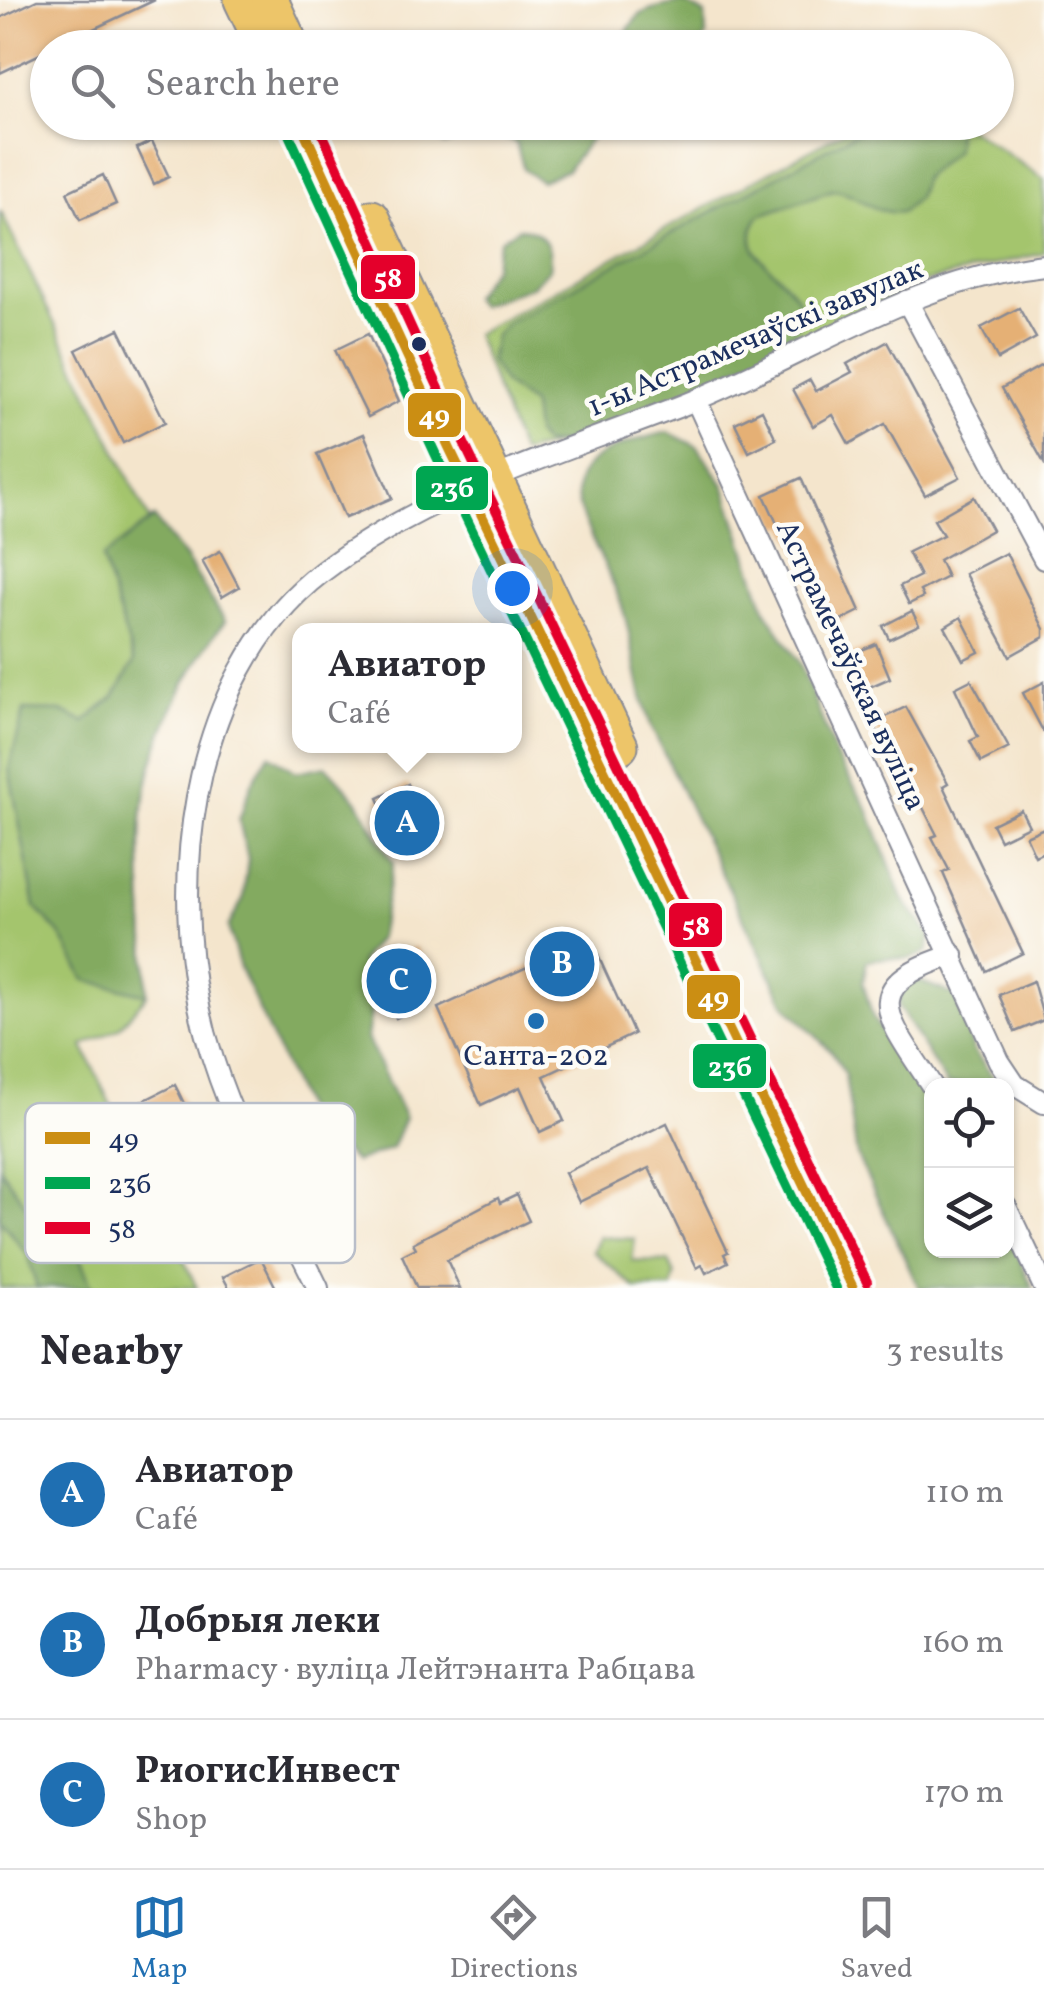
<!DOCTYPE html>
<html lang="en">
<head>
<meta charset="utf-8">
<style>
	body { margin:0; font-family:Vollkorn,serif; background:#f2f2f3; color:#2b2b33 }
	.controls { position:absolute; right:30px; bottom:30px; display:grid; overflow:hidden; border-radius:20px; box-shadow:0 2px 8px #0004 }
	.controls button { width:90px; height:90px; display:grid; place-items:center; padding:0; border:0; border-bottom:2px solid #e1e1e2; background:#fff; color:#2b2b33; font:50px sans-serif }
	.you { position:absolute; left:512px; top:588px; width:35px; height:35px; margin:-25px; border:8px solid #fff; border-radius:50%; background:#1a73e8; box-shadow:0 0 0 15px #1a73e833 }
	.badge { display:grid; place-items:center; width:65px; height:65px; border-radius:50%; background:#1f6fb2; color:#fff; font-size:32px; font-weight:700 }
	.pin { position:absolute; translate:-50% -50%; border:5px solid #fff; box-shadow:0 2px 10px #0006 }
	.popup { position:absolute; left:292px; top:623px; width:230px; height:130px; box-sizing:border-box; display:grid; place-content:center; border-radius:20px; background:#fff; filter:drop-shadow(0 2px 8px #0005); font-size:32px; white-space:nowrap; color:#7c7c81 }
	.popup b { font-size:38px; color:#2b2b33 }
	.popup::after { content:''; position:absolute; left:50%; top:100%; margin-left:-20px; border:20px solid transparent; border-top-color:#fff }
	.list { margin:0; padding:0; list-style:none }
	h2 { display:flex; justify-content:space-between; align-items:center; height:130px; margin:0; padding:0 40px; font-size:42px }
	h2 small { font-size:32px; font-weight:400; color:#7c7c81 }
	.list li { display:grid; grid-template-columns:65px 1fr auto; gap:30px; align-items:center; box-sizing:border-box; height:150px; padding:0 40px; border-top:2px solid #e1e1e2 }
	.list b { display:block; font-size:38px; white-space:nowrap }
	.list p { margin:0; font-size:32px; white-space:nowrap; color:#7c7c81 }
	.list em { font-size:32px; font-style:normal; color:#7c7c81 }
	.icon { flex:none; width:55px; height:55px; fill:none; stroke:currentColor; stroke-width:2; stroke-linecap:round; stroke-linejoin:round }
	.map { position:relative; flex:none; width:1044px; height:1288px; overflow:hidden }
	.search { position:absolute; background:#fff; box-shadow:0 2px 8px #0004; left:30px; right:30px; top:30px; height:110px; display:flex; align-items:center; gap:25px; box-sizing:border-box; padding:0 35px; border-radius:55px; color:#7c7c81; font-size:38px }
	.sheet { height:580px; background:#fff }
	nav { display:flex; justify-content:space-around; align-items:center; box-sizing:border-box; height:140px; border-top:2px solid #e1e1e2; background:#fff; font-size:28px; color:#7c7c81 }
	nav a { display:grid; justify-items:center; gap:5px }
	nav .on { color:#1f6fb2 }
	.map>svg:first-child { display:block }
	.green { fill:#a4c56d; stroke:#607a66; stroke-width:2.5 }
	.forest { fill:#83aa60; stroke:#4f6c5f; stroke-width:2.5 }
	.building { fill:#e5b074 }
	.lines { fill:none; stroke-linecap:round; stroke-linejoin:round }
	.street-casing { stroke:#888a95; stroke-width:24 }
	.highway-casing { stroke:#888a95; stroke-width:39 }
	.street { stroke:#fff; stroke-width:20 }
	.highway { stroke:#edc569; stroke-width:35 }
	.bus-1-casing { stroke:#fdfcf7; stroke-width:18 }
	.bus-2-casing { stroke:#fdfcf7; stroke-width:18 }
	.bus-3-casing { stroke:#fdfcf7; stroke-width:18 }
	.bus-1 { stroke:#cb8e13; stroke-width:10 }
	.bus-2 { stroke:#00a651; stroke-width:10 }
	.bus-3 { stroke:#e4002b; stroke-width:10 }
	.bus-dot { fill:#1b2f5e; stroke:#fdfcf7; stroke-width:4 }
	.poi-dot { fill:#1f6fb2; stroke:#fdfcf7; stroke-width:4 }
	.labels { text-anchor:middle; stroke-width:9; stroke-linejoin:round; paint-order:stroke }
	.street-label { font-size:30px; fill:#1b2f5e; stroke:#fdfcf7 }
	.poi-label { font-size:30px; fill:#1b2f5e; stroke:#fdfcf7 }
	.key { fill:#fdfcf7; stroke:#b9bec9; stroke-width:2.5 }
	.key-label { font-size:28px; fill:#1b2f5e }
	.line-badge { stroke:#fdfcf7; stroke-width:4 }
	.badge-label { font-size:28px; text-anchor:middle; font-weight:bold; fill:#fff }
</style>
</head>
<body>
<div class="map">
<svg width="1044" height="1288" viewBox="0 0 1044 1288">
	<rect width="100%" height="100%" fill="#fdfcf7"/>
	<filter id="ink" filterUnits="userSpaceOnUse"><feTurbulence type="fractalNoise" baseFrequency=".01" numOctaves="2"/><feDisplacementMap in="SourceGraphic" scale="20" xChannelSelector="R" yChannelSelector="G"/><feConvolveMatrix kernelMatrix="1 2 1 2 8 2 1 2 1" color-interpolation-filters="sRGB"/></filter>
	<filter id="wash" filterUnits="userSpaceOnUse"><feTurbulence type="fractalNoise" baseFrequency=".0048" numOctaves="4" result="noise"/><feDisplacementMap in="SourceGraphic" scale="40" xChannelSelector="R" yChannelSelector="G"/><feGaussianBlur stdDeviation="2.25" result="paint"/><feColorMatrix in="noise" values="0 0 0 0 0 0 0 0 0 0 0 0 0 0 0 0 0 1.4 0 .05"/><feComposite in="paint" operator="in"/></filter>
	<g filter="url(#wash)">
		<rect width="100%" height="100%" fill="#f4e5cc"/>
		<!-- green -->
		<g class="green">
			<path d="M 859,123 L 961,123 L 1044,179 L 1044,253 L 924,282 L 578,440 L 521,453 L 475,334 Z"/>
			<path d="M 0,210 L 149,520 L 154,518 L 186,559 L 225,621 C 179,680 141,765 141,841 C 140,892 147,943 147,995 L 119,1028 L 83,1046 L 197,1288 L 0,1288 Z"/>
			<path d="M 599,1237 L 635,1239 L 632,1261 L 669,1262 L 675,1275 L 672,1288 L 635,1288 L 593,1251 Z"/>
		</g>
		<!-- forest -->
		<g class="forest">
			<path d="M 682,2 L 705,14 L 706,36 L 701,47 L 613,47 C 626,38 629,24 640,15 C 650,7 670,5 682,2 Z"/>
			<path d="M 436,123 L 602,123 L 567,170 L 541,181 L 524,170 L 516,143 C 493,128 467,136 444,145 L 437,138 Z"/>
			<path d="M 874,123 L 951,123 L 957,129 L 956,150 L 924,177 L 917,198 L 902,212 C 872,216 860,192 833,190 L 760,215 C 724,263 818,280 799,325 C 789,350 571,452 546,444 C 531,439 535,416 531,404 L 504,384 L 490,360 L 495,335 L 507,323 Z"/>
			<path d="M 519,228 C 544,229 553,247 549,269 L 532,286 L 479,306 L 472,297 L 493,268 L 500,240 Z"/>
			<path d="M 668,432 L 698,447 L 724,485 L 766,611 L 800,663 L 837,758 L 868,809 L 903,899 L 931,936 L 928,951 C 905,966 892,953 867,961 L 863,982 L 873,1018 L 931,1108 L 932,1250 L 1006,1250 L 1007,1231 L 1033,1288 L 919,1288 L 857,1156 L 845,1075 L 833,1053 L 785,1005 L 654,733 C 637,693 635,653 624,613 C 596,519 514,466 668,432 Z"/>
			<path d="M 154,518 L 186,559 L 225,621 C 179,680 141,765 141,841 C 140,892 147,943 147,995 L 85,980 L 60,934 L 35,907 L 9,769 L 24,710 L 61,711 L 84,722 L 114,697 L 134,662 L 102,558 Z"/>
			<path d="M 269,754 L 296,772 L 326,766 L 357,800 L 393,863 L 379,937 L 361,961 L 372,1006 L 367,1038 L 405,1118 L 392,1148 L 355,1162 L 308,1118 L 240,968 L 228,927 L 243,899 L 248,859 L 239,820 L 252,783 Z"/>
			<path d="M 917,980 L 955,995 L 974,1051 L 999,1085 L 947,1085 L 898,1006 L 902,986 Z"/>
			<path d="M 0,1168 L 26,1205 L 68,1228 L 92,1288 L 37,1288 L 27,1254 L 0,1219 Z"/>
		</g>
		<g id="blocks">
			<!-- building -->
			<g class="building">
				<path d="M 37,0 L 155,0 L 0,73 L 0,18 Z"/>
				<path d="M 152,141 L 169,177 L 154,184 L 137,148 Z"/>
				<path d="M 103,175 L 116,204 L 80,220 L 67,192 Z"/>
				<path d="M 1019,308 L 1036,338 L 998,359 L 981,328 Z"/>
				<path d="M 119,329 L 165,422 L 123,443 L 76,350 Z"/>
				<path d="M 368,334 L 399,401 L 368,417 L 335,350 Z"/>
				<path d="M 887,342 L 960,477 L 925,495 L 885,424 L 849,444 L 833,415 L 813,426 L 793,389 L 810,380 L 816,391 L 852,372 L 847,364 Z"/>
				<path d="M 1044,364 L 1044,463 L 1002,388 Z"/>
				<path d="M 762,410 L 776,439 L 749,452 L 735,423 Z"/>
				<path d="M 364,434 L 392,498 L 345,518 L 317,454 Z"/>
				<path d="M 801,478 L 860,611 L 827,627 L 814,600 L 820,597 L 785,525 L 779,528 L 764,495 Z"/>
				<path d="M 974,497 L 992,530 L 939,560 L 947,577 L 920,591 L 923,597 L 909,604 L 900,586 L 920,576 L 908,552 L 943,535 L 934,520 Z"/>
				<path d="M 220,551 L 239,587 L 222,597 L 202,561 Z"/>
				<path d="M 1006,553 L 1044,629 L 1044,637 L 1010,656 L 965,574 Z"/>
				<path d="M 912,611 L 919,625 L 889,639 L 883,626 Z"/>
				<path d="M 961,617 L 979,652 L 963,660 L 945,627 Z"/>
				<path d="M 876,644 L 890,678 L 858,692 L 843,658 Z"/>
				<path d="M 971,680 L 1009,748 L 981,762 L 970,741 L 978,737 L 955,688 Z"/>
				<path d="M 1044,682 L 1044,733 L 1023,693 Z"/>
				<path d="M 906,707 L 948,783 L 943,786 L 1023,953 L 986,971 L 943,873 L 949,870 L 932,837 L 937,835 L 893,749 L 887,752 L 873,723 Z"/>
				<path d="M 408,784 L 437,844 L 406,859 L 378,798 Z"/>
				<path d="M 1021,810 L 1029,826 L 1000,840 L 992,824 Z"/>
				<path d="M 1044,828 L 1044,852 L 1035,856 L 1026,836 Z"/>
				<path d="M 590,938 L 634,1034 L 544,1076 L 564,1121 L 540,1132 L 520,1087 L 481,1105 L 438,1008 Z"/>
				<path d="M 416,947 L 429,977 L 411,985 L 421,1006 L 396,1018 L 373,967 Z"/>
				<path d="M 1033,981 L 1044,1020 L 1015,1032 L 999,995 Z"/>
				<path d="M 175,1085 L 228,1193 L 189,1212 L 137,1104 Z"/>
				<path d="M 667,1123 L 728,1252 L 724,1254 L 728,1262 L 706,1273 L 702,1265 L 697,1268 L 649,1168 L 579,1202 L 565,1173 Z"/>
				<path d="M 517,1195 L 529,1221 L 447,1260 L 460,1288 L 417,1288 L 402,1255 L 416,1248 L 413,1243 L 498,1198 L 500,1203 Z"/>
				<path d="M 261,1258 L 276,1288 L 229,1288 L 223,1277 Z"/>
			</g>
		</g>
	</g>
	<g filter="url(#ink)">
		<use href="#blocks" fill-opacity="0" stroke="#888a95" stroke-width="2.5"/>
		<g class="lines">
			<!-- street casing -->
			<g class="street-casing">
				<g id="street">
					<path d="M 907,301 L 1044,559"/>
					<path d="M 696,400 L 999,1061 L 1015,1085 L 1044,1103"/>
					<path d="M 932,1086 C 889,1019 853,986 953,955"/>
					<path d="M 1006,1207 L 1044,1287"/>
					<path d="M 318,1288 C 282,1213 238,1138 213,1059 C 162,904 185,677 322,572 C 426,493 558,453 678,407 C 800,360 912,279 1044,265"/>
				</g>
			</g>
			<!-- highway casing -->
			<g class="highway-casing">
				<g id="highway">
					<path d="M 242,0 L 265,48"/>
					<path d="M 270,0 L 292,48"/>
					<path d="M 300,122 L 449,447 L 853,1288"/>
					<path d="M 372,218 L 620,746"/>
				</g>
			</g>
			<!-- street -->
			<use href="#street" class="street"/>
			<!-- highway -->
			<use href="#highway" class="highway"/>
			<!-- bus-1 casing -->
			<g class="bus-1-casing">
				<path id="bus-1" d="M 300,122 L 449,447 L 853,1288"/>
			</g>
			<!-- bus-2 casing -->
			<g class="bus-2-casing">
				<path id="bus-2" d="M 286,128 L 435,453 L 836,1288"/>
			</g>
			<!-- bus-3 casing -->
			<g class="bus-3-casing">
				<path id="bus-3" d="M 317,122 L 463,441 L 867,1282"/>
			</g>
			<!-- bus-1 -->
			<use href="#bus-1" class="bus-1"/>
			<!-- bus-2 -->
			<use href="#bus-2" class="bus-2"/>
			<!-- bus-3 -->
			<use href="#bus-3" class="bus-3"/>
		</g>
	</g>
	<!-- markers -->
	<circle class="bus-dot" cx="419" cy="344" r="9"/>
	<circle class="poi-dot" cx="536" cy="1021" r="10"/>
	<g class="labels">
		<!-- street labels -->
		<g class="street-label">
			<text transform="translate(755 337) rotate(-23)" y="10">1-ы Астрамечаўскі завулак</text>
			<text transform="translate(852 665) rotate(65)" y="10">Астрамечаўская вуліца</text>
		</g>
		<!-- poi labels -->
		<g class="poi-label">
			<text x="536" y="1065">Санта-202</text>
		</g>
	</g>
	<!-- legend -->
	<rect x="25" y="1103" width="330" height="160" rx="15" class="key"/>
	<rect x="45" y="1132" width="45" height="12" fill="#cb8e13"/>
	<rect x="45" y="1177" width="45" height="12" fill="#00a651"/>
	<rect x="45" y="1222" width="45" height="12" fill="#e4002b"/>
	<g class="key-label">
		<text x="108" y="1148">49</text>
		<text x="108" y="1193">23б</text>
		<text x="108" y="1238">58</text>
	</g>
	<g class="line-badge">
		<rect x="359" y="253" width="58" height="48" rx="10" fill="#e4002b"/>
		<rect x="406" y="391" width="57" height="48" rx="10" fill="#cb8e13"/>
		<rect x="414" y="464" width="76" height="48" rx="10" fill="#00a651"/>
		<rect x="667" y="901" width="57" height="48" rx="10" fill="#e4002b"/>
		<rect x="685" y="973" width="57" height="48" rx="10" fill="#cb8e13"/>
		<rect x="691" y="1042" width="77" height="48" rx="10" fill="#00a651"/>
	</g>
	<g class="badge-label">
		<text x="388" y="287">58</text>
		<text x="434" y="425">49</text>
		<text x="452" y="497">23б</text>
		<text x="696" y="935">58</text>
		<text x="713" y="1007">49</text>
		<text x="730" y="1076">23б</text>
	</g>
</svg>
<div class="controls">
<button><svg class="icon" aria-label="locate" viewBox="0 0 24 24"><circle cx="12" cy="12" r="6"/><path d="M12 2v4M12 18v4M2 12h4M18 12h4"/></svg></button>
<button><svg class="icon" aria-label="layers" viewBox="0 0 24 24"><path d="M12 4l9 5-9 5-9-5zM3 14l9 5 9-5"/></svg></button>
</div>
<div class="you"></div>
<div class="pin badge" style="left:407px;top:823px">A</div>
<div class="popup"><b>Авиатор</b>Café</div>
<div class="pin badge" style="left:562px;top:964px">B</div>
<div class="pin badge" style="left:399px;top:981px">C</div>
<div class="search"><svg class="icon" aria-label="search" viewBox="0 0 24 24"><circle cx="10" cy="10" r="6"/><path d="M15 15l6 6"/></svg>Search here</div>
</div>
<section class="sheet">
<h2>Nearby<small>3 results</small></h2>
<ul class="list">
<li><span class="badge">A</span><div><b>Авиатор</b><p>Café</p></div><em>110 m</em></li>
<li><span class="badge">B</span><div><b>Добрыя леки</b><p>Pharmacy · вуліца Лейтэнанта Рабцава</p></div><em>160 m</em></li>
<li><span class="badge">C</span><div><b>РиогисИнвест</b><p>Shop</p></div><em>170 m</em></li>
</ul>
</section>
<nav>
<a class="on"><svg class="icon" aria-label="map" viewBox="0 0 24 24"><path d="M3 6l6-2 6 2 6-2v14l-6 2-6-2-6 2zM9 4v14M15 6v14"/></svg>Map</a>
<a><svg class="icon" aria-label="directions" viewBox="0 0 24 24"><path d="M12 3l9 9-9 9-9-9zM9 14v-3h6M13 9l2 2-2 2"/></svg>Directions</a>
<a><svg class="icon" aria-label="saved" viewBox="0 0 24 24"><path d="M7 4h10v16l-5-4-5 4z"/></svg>Saved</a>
</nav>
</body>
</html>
